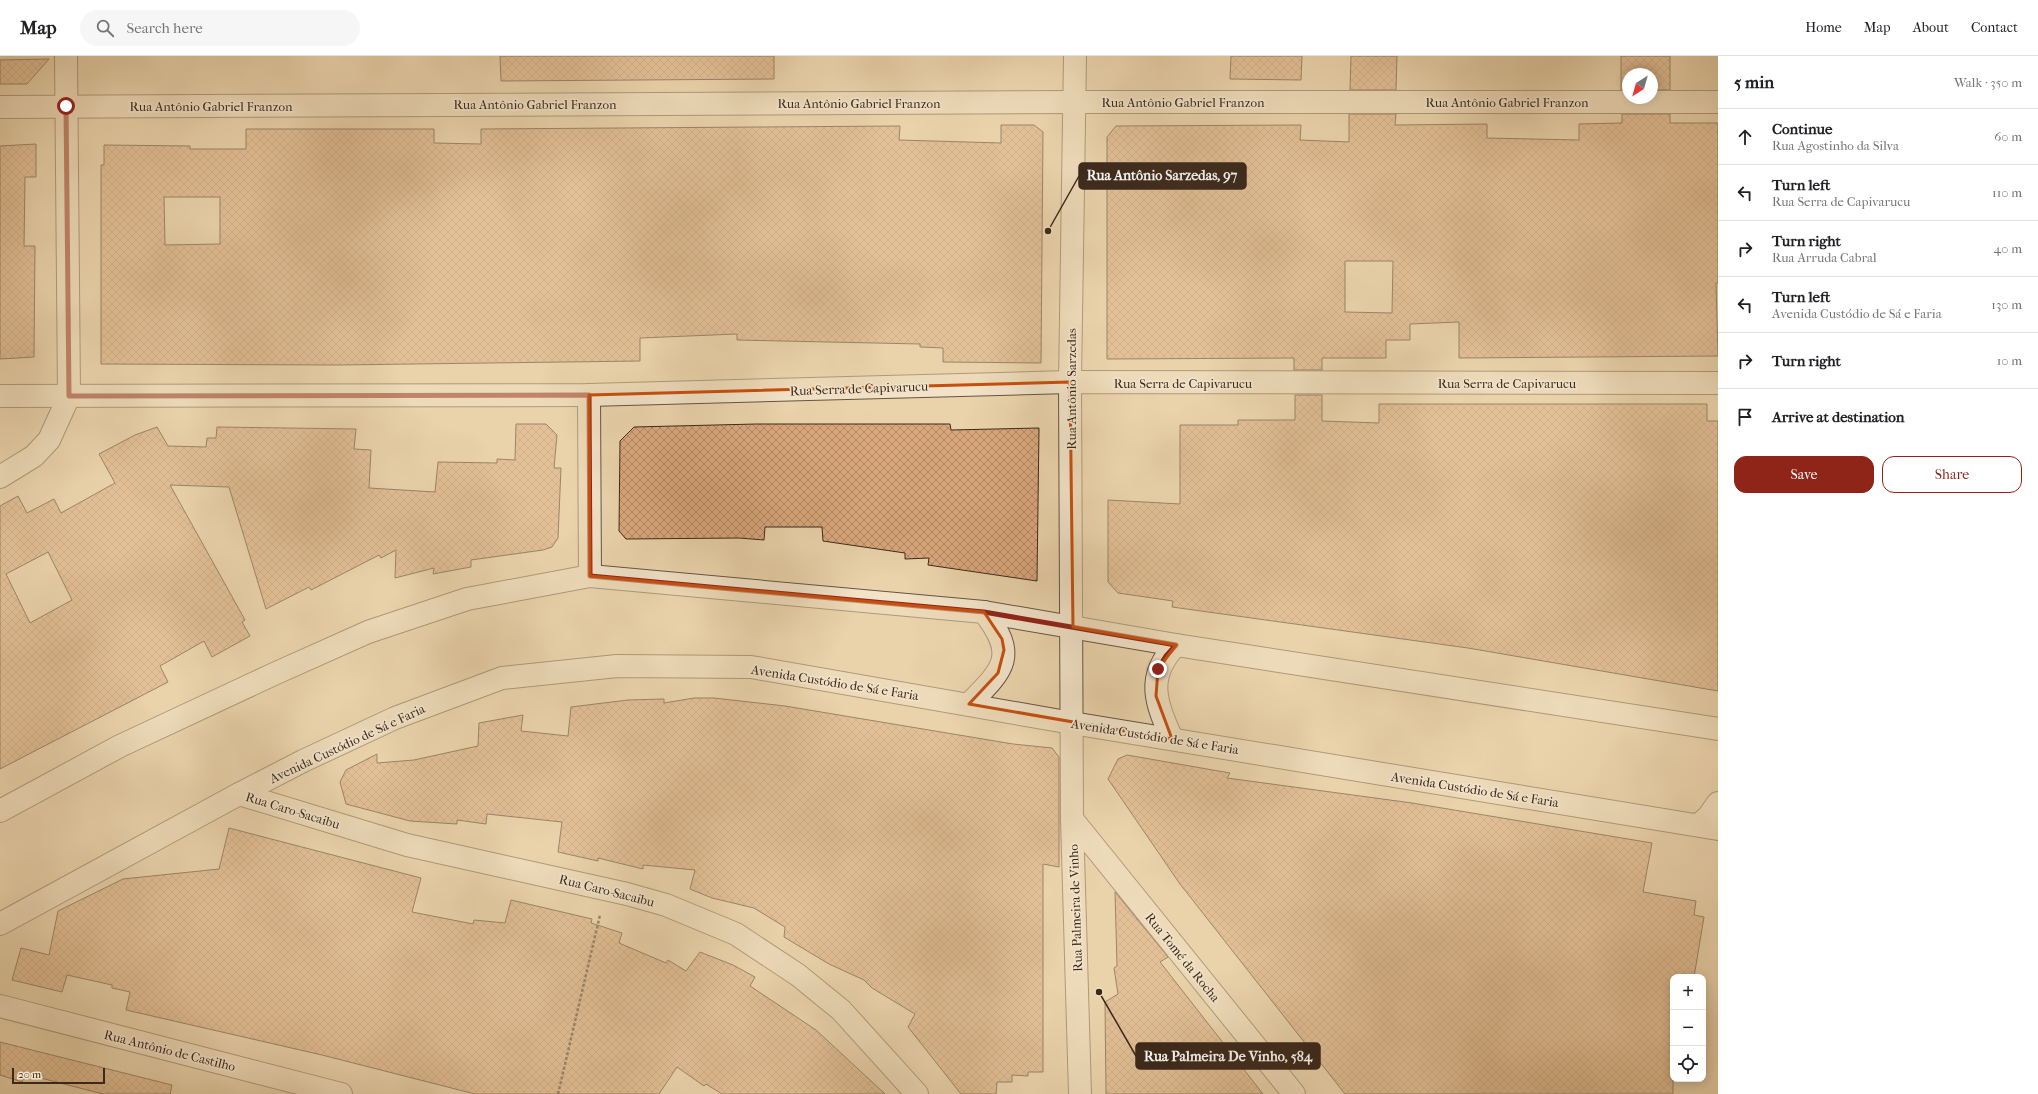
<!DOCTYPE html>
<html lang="en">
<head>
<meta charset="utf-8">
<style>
	body { margin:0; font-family:"IM FELL French Canon",serif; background:#f6f6f6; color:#202124 }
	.controls { position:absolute; right:12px; bottom:12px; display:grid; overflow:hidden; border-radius:8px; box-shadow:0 2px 10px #0003 }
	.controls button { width:36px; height:36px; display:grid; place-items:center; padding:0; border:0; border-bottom:1px solid #e0e0e0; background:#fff; color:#202124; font:20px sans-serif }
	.compass { position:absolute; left:1622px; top:12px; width:36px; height:36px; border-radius:50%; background:#fff; box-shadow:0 2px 10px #0003; rotate:217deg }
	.scale { position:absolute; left:12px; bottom:10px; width:93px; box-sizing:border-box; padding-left:4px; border:2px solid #3b291c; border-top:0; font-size:11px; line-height:14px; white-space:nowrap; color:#3b291c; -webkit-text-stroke:3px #f1e2c8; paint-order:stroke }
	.stop { position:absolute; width:12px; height:12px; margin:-9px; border:3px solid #8f2418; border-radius:50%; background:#fff }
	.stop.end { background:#8f2418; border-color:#fff; box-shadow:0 1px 4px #0008 }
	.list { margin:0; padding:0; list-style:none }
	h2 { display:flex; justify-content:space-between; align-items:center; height:52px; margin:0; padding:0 16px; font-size:17px }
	h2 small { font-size:13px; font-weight:400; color:#757577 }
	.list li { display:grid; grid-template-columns:26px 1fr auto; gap:12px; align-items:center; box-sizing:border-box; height:56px; padding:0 16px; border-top:1px solid #e0e0e0 }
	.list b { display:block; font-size:15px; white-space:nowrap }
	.list p { margin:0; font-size:13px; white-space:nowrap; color:#757577 }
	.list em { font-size:13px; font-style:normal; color:#757577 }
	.actions { display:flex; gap:8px; padding:12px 16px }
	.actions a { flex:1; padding:9px 0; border:1px solid #8f2418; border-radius:12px; text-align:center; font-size:14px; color:#8f2418 }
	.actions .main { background:#8f2418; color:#fff }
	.icon { flex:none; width:22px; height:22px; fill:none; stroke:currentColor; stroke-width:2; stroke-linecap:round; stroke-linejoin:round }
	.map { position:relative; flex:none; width:1718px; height:1038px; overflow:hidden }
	header { display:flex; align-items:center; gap:24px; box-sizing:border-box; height:56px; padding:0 20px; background:#fff; border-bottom:1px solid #e0e0e0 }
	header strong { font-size:19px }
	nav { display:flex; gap:22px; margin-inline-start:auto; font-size:14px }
	.search { width:280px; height:36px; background:#f6f6f6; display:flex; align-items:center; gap:10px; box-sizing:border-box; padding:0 14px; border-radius:22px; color:#757577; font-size:15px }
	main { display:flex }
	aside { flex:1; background:#fff }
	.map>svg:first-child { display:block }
	.building { fill:url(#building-cross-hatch); stroke:#3b291c; fill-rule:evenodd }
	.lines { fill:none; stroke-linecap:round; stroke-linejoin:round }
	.minor-casing { stroke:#675440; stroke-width:24 }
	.path { stroke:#3b291c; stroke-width:2.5; stroke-dasharray:3 2; stroke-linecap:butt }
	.minor { stroke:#f1e2c8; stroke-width:22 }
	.route { stroke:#8f2418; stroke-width:5 }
	.marked { fill:none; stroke:#c54f0f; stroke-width:3; stroke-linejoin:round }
	.labels { text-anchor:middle; stroke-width:3.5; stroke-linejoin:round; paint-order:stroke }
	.street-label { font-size:13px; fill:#3b291c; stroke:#f1e2c8 }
	.leader { fill:none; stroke:#3b291c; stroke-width:1.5 }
	.callout-dot { fill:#3b291c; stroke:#f1e2c8; stroke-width:1.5 }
	.callout { fill:#3b291c; stroke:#3b291c; stroke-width:1.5 }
	.callout-label { font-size:14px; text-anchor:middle; font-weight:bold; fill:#fff }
</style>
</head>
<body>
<header>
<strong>Map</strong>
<div class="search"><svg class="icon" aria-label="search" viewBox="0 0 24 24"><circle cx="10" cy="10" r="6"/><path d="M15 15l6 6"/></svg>Search here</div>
<nav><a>Home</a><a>Map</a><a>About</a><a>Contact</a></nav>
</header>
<main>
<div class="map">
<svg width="1718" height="1038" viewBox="0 0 1718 1038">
	<defs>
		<pattern id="building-cross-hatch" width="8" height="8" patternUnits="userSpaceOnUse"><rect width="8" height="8" fill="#dba87d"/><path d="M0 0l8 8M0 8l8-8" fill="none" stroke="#b38966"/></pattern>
	</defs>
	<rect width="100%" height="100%" fill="#ead3ab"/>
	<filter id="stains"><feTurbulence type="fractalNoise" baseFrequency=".005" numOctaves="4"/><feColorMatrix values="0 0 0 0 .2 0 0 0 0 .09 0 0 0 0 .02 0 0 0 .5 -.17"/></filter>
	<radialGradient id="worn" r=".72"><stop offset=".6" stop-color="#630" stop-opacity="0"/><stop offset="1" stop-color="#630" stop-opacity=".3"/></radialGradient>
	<!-- building -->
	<g class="building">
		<path d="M 500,0 L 774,0 L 774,23 L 501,25 Z"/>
		<path d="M 1231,0 L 1302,0 L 1301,24 L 1230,23 Z"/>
		<path d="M 1351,0 L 1397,0 L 1396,34 L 1350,34 Z"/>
		<path d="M 1621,0 L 1670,0 L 1670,34 L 1652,34 L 1652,18 L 1628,18 L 1628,34 L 1621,34 Z"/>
		<path d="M 49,3 L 27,28 L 0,28 L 0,4 Z"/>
		<path d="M 1349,58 L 1396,58 L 1395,69 L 1487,68 L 1487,82 L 1579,84 L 1579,68 L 1622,67 L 1622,58 L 1670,58 L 1670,67 L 1718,67 L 1718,227 L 1716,227 L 1718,300 L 1459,302 L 1459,266 L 1410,268 L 1410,284 L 1386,284 L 1386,302 L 1322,302 L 1322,314 L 1294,314 L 1294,302 L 1107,303 L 1107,81 L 1116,70 L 1301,69 L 1300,84 L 1349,86 ZM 1345,205 L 1393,205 L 1392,257 L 1345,256 Z"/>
		<path d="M 1001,69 L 1034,69 L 1043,76 L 1041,307 L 943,306 L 943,292 L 920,291 L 920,288 L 737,284 L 737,278 L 640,282 L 640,305 L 338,309 L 101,308 L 101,109 L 104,109 L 104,89 L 190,90 L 190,93 L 246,93 L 246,73 L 434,73 L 434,87 L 481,88 L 481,73 L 900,70 L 899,84 L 1001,87 ZM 164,141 L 220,141 L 220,188 L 165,189 Z"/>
		<path d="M 36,88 L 36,121 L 25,121 L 24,190 L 35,190 L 34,301 L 0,303 L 0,90 Z"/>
		<path d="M 1295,339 L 1322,339 L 1322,365 L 1379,367 L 1379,348 L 1707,348 L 1707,365 L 1718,365 L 1718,635 L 1468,592 L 1172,551 L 1173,545 L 1118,537 L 1108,526 L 1108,444 L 1180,448 L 1180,369 L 1238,369 L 1238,364 L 1295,364 Z"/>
		<path d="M 516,368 L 546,368 L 557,379 L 554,412 L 561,412 L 558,482 L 552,491 L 543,494 L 471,504 L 471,511 L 433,518 L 434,512 L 395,522 L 396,494 L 381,502 L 379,499 L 311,534 L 309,531 L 266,553 L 229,431 L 170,429 L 245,564 L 242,566 L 250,580 L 212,601 L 204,585 L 160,610 L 168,626 L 0,713 L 0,450 L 18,440 L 27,457 L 54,443 L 61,457 L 115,427 L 99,398 L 135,379 L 157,371 L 168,390 L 206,391 L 207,382 L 216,382 L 217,371 L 356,373 L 354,393 L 371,394 L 369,432 L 435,436 L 438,406 L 497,407 L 497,403 L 515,404 ZM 48,496 L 72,544 L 30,567 L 6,518 Z"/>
		<path d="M 756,368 L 950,368 L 951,374 L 1039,372 L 1037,525 L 928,509 L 929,502 L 905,503 L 905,497 L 823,485 L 822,471 L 765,471 L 764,484 L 739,482 L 626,483 L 619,475 L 620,385 L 634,371 Z"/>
		<path d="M 694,642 L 714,642 L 785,650 L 1013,688 L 1052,692 L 1059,701 L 1059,811 L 1043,808 L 1043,1016 L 1028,1016 L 1028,1020 L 1012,1019 L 1012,1026 L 997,1026 L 996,1038 L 961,1038 L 908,971 L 915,958 L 872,932 L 864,924 L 829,908 L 784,881 L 785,871 L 754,852 L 712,842 L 690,833 L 695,814 L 643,809 L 643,813 L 598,802 L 598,805 L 558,796 L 562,766 L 487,758 L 486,768 L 457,764 L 457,768 L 410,765 L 346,748 L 340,726 L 346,714 L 377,698 L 377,707 L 414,704 L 478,690 L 479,667 L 523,659 L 521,675 L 568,680 L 571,651 L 628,644 L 664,643 L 664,647 Z"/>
		<path d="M 1127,699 L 1230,717 L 1227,722 L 1412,747 L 1652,787 L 1643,836 L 1696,845 L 1694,859 L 1704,861 L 1694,921 L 1673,921 L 1673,1038 L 1345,1038 L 1180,828 L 1108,723 L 1118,703 Z"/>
		<path d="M 229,772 L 421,822 L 412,856 L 473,868 L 474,864 L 505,867 L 511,844 L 592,863 L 591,867 L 622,877 L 619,887 L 666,907 L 668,904 L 686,915 L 700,896 L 733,909 L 755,921 L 750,930 L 816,974 L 885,1038 L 722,1038 L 706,1028 L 704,1030 L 677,1011 L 659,1038 L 475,1038 L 322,999 L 126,954 L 130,936 L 112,932 L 112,929 L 67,919 L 62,936 L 12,924 L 21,892 L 49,899 L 58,855 L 123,823 L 219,813 Z"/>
		<path d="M 1115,836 L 1168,901 L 1160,906 L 1263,1038 L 1106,1038 L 1105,946 L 1118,938 L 1114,912 L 1117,910 Z"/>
		<path d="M 0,986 L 172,1029 L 170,1038 L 103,1038 L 25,1018 L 22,1026 L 0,1019 Z"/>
	</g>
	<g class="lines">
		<!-- minor casing -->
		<g class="minor-casing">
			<g id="minor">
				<path d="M 1075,0 L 1070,326 L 1072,763 L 1080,1038"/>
				<path d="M 0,51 L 1075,46 L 1718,46"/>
				<path d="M 589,339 L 590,520"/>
				<path d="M 0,340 L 589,339 L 1070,326 L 1718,327"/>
				<path d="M 0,421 L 34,400 L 49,384 L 69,340 L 66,0"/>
				<path d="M 969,648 C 1004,613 1018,600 984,556"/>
				<path d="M 1172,683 C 1156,647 1145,621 1176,589"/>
				<path d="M 239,738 L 407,789 L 627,838 L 666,849 L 736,878 L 798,919 L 841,954 L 917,1038"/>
				<path d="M 0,755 L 120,690 L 274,618 L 368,576 L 467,543 L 590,520 L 984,556 L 1176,589 L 1718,673"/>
				<path d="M 1072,763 L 1294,1038"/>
				<path d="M 1698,769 L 1708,761 L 1718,747"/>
				<path d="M 0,868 L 239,738 L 303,705 L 395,662 L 502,622 L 617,610 L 751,611 L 1072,667 L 1718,773"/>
				<path d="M 0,950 L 341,1038"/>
			</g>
		</g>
		<!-- path -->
		<path class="path" d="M 558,1038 L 600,859"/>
		<!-- minor -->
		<use href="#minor" class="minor"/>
	</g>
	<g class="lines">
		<!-- route -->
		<path class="route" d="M 66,50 L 69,340 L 589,339 L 590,520 L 984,556 L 1176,589 L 1166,600 L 1158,613"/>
	</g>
	<!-- marked area -->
	<path d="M0 0H1718V1038H0ZM 1070,326 L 1073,571 L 1176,589 L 1158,613 L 1156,640 L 1172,683 L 969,648 L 998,617 L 1004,594 L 1002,583 L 984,556 L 590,520 L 589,339 Z" fill="#ead3ab" fill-opacity=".55" fill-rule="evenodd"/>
	<path class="marked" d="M 1070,326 L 1073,571 L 1176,589 L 1158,613 L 1156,640 L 1172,683 L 969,648 L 998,617 L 1004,594 L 1002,583 L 984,556 L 590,520 L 589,339 Z"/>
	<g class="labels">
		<!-- street labels -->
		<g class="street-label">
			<text x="1183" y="51">Rua Antônio Gabriel Franzon</text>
			<text x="1507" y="51">Rua Antônio Gabriel Franzon</text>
			<text x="859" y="52">Rua Antônio Gabriel Franzon</text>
			<text x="535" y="53">Rua Antônio Gabriel Franzon</text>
			<text x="211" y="55">Rua Antônio Gabriel Franzon</text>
			<text x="1183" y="332">Rua Serra de Capivarucu</text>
			<text x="1507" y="332">Rua Serra de Capivarucu</text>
			<text transform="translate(859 332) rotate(-2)" y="5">Rua Serra de Capivarucu</text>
			<text transform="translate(1071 333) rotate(-90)" y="5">Rua Antônio Sarzedas</text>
			<text transform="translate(835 626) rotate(9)" y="5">Avenida Custódio de Sá e Faria</text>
			<text transform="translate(1155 680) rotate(9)" y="5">Avenida Custódio de Sá e Faria</text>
			<text transform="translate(347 687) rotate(-25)" y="5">Avenida Custódio de Sá e Faria</text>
			<text transform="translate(1475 733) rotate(9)" y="5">Avenida Custódio de Sá e Faria</text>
			<text transform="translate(293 754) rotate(17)" y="5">Rua Caro-Sacaibu</text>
			<text transform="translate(607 834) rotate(14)" y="5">Rua Caro-Sacaibu</text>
			<text transform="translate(1075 852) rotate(-92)" y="5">Rua Palmeira de Vinho</text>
			<text transform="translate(1183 901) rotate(51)" y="5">Rua Tomé da Rocha</text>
			<text transform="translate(170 994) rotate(14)" y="5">Rua Antônio de Castilho</text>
		</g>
	</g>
	<!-- callouts -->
	<path class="leader" d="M1048 175L1079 120M1099 936L1136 1000"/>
	<g class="callout-dot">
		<circle cx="1048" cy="175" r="4"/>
		<circle cx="1099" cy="936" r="4"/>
	</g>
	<g class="callout">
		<rect x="1079" y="107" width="167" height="26" rx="4"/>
		<rect x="1136" y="987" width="184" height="26" rx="4"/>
	</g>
	<g class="callout-label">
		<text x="1162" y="124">Rua Antônio Sarzedas, 97</text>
		<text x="1228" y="1005">Rua Palmeira De Vinho, 584</text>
	</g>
	<rect width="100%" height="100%" filter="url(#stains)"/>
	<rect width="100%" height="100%" fill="url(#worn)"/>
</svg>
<div class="controls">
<button>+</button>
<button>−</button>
<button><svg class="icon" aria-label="locate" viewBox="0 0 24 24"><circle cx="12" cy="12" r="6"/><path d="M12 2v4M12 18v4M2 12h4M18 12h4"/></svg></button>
</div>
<svg class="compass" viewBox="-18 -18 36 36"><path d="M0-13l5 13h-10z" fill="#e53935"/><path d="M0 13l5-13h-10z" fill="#757577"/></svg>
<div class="scale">20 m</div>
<div class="stop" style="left:66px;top:50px"></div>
<div class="stop end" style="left:1158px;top:613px"></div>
</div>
<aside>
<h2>5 min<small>Walk · 350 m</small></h2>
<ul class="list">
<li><svg class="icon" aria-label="ahead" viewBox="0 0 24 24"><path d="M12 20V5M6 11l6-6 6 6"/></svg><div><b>Continue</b><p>Rua Agostinho da Silva</p></div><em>60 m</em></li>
<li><svg class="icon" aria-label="left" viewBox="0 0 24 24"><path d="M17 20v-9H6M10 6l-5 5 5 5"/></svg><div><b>Turn left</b><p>Rua Serra de Capivarucu</p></div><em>110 m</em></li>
<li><svg class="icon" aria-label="right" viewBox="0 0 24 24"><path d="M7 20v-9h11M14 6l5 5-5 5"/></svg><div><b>Turn right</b><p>Rua Arruda Cabral</p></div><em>40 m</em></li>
<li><svg class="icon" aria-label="left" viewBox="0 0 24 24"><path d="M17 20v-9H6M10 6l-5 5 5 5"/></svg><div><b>Turn left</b><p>Avenida Custódio de Sá e Faria</p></div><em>130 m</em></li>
<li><svg class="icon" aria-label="right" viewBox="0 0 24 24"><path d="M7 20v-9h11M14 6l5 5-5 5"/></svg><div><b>Turn right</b></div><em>10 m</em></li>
<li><svg class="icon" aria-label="arrive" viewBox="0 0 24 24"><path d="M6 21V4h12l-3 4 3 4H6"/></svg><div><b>Arrive at destination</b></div></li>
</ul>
<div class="actions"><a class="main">Save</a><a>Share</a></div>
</aside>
</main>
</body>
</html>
